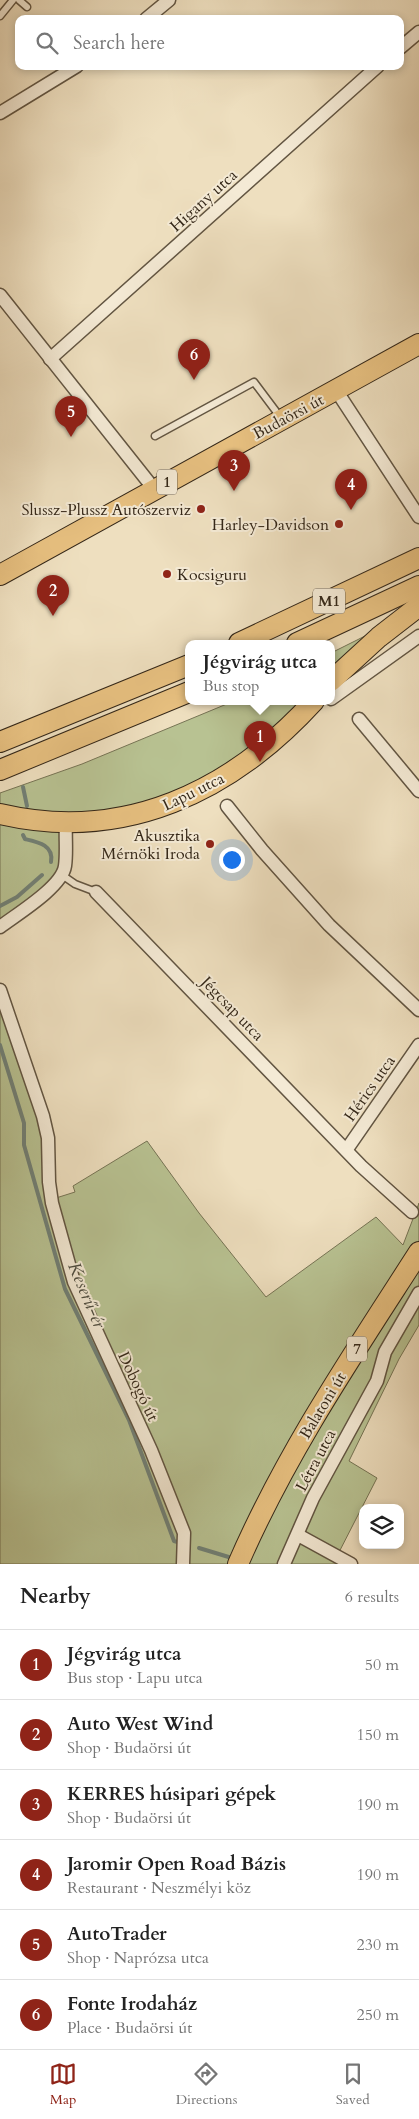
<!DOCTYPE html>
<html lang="en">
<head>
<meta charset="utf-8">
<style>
	body { margin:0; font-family:Cardo,serif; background:#f2f2f2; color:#222 }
	.controls { position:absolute; right:15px; bottom:15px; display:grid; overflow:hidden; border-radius:10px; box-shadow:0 2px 8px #0003 }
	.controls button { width:45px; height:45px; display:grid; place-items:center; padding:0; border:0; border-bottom:1px solid #e0e0e0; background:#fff; color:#222; font:25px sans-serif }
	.you { position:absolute; left:231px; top:859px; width:18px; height:18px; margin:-12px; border:4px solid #fff; border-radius:50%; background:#1a73e8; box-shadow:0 0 0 8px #1a73e833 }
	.badge { display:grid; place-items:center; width:32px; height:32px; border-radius:50%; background:#8f2418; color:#fff; font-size:16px; font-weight:700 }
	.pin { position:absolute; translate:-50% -41px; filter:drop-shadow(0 1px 2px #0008) }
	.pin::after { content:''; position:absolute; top:26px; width:18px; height:15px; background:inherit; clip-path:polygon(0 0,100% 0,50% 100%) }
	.popup { position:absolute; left:185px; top:640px; width:150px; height:65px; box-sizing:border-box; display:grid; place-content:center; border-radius:10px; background:#fff; filter:drop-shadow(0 1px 4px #0005); font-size:16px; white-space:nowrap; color:#767676 }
	.popup b { font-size:19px; color:#222 }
	.popup::after { content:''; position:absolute; left:50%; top:100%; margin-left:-10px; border:10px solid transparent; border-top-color:#fff }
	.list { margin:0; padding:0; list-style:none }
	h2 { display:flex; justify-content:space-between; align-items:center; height:65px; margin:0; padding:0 20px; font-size:21px }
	h2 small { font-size:16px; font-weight:400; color:#767676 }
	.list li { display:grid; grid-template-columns:32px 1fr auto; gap:15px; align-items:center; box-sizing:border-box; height:70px; padding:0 20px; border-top:1px solid #e0e0e0 }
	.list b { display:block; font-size:19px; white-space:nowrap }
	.list p { margin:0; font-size:16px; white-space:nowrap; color:#767676 }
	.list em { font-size:16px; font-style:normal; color:#767676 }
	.icon { flex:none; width:28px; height:28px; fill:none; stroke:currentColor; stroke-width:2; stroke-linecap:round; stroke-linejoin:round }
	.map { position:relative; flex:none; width:419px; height:1564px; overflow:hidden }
	.search { position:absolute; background:#fff; box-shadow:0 2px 8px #0003; left:15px; right:15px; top:15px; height:55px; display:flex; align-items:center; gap:12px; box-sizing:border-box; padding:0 18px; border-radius:10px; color:#767676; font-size:19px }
	.sheet { height:485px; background:#fff }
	nav { display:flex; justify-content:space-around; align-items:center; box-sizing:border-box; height:70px; border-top:1px solid #e0e0e0; background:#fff; font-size:14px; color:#767676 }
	nav a { display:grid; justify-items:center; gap:2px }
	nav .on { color:#8f2418 }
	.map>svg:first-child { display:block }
	.green { fill:#b8c292; stroke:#767455 }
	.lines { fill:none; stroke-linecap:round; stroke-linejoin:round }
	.stream { stroke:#718076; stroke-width:4 }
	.lane-casing { stroke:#625542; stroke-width:9 }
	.street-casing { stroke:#625542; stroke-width:15 }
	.primary-casing { stroke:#342718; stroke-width:22 }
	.lane { stroke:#f4ead5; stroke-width:6 }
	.street { stroke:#f4ead5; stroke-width:12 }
	.primary { stroke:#e7c080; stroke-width:20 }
	.poi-dot { fill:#8f2418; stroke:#f4ead5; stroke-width:2 }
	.labels { text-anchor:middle; stroke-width:4; stroke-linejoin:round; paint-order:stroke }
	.shield { fill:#f4ead5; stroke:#6e6251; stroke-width:1 }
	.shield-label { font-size:15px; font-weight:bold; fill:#342718 }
	.street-label { font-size:16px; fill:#342718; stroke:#f4ead5 }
	.poi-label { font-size:16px; fill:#342718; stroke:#f4ead5; text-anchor:end }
	.water-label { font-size:18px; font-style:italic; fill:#4d4c3f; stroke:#f4ead5 }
</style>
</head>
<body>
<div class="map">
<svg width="419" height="1564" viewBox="0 0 419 1564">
	<rect width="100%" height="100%" fill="#eedfbf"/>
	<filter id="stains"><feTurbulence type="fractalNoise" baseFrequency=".004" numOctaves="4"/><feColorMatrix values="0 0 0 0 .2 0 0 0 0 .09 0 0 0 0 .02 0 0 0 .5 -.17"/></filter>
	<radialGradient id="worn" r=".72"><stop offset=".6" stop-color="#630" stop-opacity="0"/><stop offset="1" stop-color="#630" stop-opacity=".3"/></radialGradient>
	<!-- green -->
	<g class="green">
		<path d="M 411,613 L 331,681 L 331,653 Z"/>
		<path d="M 234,701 L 314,701 L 214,784 L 66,823 L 65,867 L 0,927 L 0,793 L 82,764 Z"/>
		<path d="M 0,998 L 43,1128 L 56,1198 L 75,1192 L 73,1186 L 147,1141 L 199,1213 L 266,1297 L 376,1217 L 403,1245 L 419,1203 L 419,1325 L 399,1359 L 349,1461 L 377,1478 L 335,1560 L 340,1564 L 0,1564 Z"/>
	</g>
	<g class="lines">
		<!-- stream -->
		<g class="stream">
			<path d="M 23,787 L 27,806"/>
			<path d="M 23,835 L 25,839 C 38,842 54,845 51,862"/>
			<path d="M 0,906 L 17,897 L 42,875"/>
			<path d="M 0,1045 L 24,1123 L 24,1145 L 65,1289 L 129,1420 L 174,1541 L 181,1543"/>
			<path d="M 199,1548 L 232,1558"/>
		</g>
		<!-- lane casing -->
		<g class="lane-casing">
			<g id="lane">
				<path d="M 19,0 L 27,7"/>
				<path d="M 0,16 L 13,0"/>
				<path d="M 155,436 L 254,382 L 281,418"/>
				<path d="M 62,875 L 75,884 L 96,892"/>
			</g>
		</g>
		<!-- street casing -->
		<g class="street-casing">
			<g id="street">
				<path d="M 146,19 L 169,0"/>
				<path d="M 400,48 L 419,32"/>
				<path d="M 0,113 L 77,66"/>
				<path d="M 0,295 L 154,489"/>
				<path d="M 50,359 L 378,66"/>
				<path d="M 336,390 L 419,517"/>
				<path d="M 331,699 L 419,636"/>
				<path d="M 359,719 L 419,791"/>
				<path d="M 227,806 L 262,850 L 329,925 L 419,1010"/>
				<path d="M 96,892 L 361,1166 L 412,1212"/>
				<path d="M 0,927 C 17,914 62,887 65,866 C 67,852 65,837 66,823"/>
				<path d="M 0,990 L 43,1116 L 48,1138 L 49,1182 L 52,1203 L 74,1282 L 151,1450 L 184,1533 L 183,1564"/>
				<path d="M 347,1149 L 419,1045"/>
				<path d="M 298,1535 L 351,1564"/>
				<path d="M 284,1564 L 313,1498 L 377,1381 L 385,1352 L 419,1293"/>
			</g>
		</g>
		<!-- primary casing -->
		<g class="primary-casing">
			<g id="primary">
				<path d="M 0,575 L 419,344"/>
				<path d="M 239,643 L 419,558"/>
				<path d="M 297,643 L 419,586"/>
				<path d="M 331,681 L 379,637 L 419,606"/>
				<path d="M 0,742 L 189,665"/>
				<path d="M 0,770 L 189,692"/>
				<path d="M 0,814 C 124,843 231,792 314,701"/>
				<path d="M 238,1564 C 286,1453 354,1353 419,1252"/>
			</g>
		</g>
		<!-- lane -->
		<use href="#lane" class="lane"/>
		<!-- street -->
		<use href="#street" class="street"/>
		<!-- primary -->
		<use href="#primary" class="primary"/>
	</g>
	<!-- markers -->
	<g class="poi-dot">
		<circle cx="201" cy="509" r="5"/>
		<circle cx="339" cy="524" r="5"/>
		<circle cx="167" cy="574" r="5"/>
		<circle cx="210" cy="844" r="5"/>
	</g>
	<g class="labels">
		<!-- shield labels -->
		<g class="shield">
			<rect x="157" y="469.5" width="20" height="25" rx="4"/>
			<rect x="313" y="588.5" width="32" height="25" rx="4"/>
			<rect x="347" y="1336.5" width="20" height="25" rx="4"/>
		</g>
		<g class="shield-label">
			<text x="167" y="487">1</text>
			<text x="329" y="606">M1</text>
			<text x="357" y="1354">7</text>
		</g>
		<!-- street labels -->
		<g class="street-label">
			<text transform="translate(203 200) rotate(-42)" y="6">Higany utca</text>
			<text transform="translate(288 416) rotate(-28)" y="6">Budaörsi út</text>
			<text transform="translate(193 791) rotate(-26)" y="6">Lapu utca</text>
			<text transform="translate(233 1008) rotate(46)" y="6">Jégcsap utca</text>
			<text transform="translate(369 1088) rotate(-55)" y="6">Hérics utca</text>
			<text transform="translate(139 1386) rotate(65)" y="6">Dobogó út</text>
			<text transform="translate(322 1405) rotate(-59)" y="6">Balatoni út</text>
			<text transform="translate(315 1460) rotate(-62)" y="6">Létra utca</text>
		</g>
		<!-- poi labels -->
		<g class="poi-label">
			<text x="191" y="515">Slussz-Plussz Autószerviz</text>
			<text x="329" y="530">Harley-Davidson</text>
			<text x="177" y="580" text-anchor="start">Kocsiguru</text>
			<text x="200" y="841">Akusztika<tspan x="200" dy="18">Mérnöki Iroda</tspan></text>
		</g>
		<!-- water labels -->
		<g class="water-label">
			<text transform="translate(87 1295) rotate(67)" y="6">Keserű-ér</text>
		</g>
	</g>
	<rect width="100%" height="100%" filter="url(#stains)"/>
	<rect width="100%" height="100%" fill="url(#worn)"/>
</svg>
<div class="controls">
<button><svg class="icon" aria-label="layers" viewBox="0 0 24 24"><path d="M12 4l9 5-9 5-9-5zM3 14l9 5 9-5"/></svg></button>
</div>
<div class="you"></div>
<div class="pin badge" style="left:260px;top:762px">1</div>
<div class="popup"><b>Jégvirág utca</b>Bus stop</div>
<div class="pin badge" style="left:53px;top:616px">2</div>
<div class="pin badge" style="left:234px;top:491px">3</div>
<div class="pin badge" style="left:351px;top:510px">4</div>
<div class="pin badge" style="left:71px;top:437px">5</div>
<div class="pin badge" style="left:194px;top:380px">6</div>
<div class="search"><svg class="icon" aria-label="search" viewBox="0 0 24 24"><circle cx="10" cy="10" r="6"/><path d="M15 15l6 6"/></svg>Search here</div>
</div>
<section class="sheet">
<h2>Nearby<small>6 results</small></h2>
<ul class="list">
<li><span class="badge">1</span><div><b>Jégvirág utca</b><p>Bus stop · Lapu utca</p></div><em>50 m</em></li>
<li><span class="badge">2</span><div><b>Auto West Wind</b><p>Shop · Budaörsi út</p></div><em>150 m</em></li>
<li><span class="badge">3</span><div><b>KERRES húsipari gépek</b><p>Shop · Budaörsi út</p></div><em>190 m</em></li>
<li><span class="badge">4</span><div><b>Jaromir Open Road Bázis</b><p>Restaurant · Neszmélyi köz</p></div><em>190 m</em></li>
<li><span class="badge">5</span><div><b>AutoTrader</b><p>Shop · Naprózsa utca</p></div><em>230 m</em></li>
<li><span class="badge">6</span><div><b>Fonte Irodaház</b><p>Place · Budaörsi út</p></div><em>250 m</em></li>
</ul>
</section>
<nav>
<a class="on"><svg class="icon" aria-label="map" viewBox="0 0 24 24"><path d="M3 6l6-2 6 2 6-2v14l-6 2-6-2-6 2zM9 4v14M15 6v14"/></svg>Map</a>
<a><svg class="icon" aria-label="directions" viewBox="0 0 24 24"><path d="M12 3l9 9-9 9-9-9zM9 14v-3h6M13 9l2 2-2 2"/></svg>Directions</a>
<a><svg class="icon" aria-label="saved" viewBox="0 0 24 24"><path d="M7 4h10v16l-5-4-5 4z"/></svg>Saved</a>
</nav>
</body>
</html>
